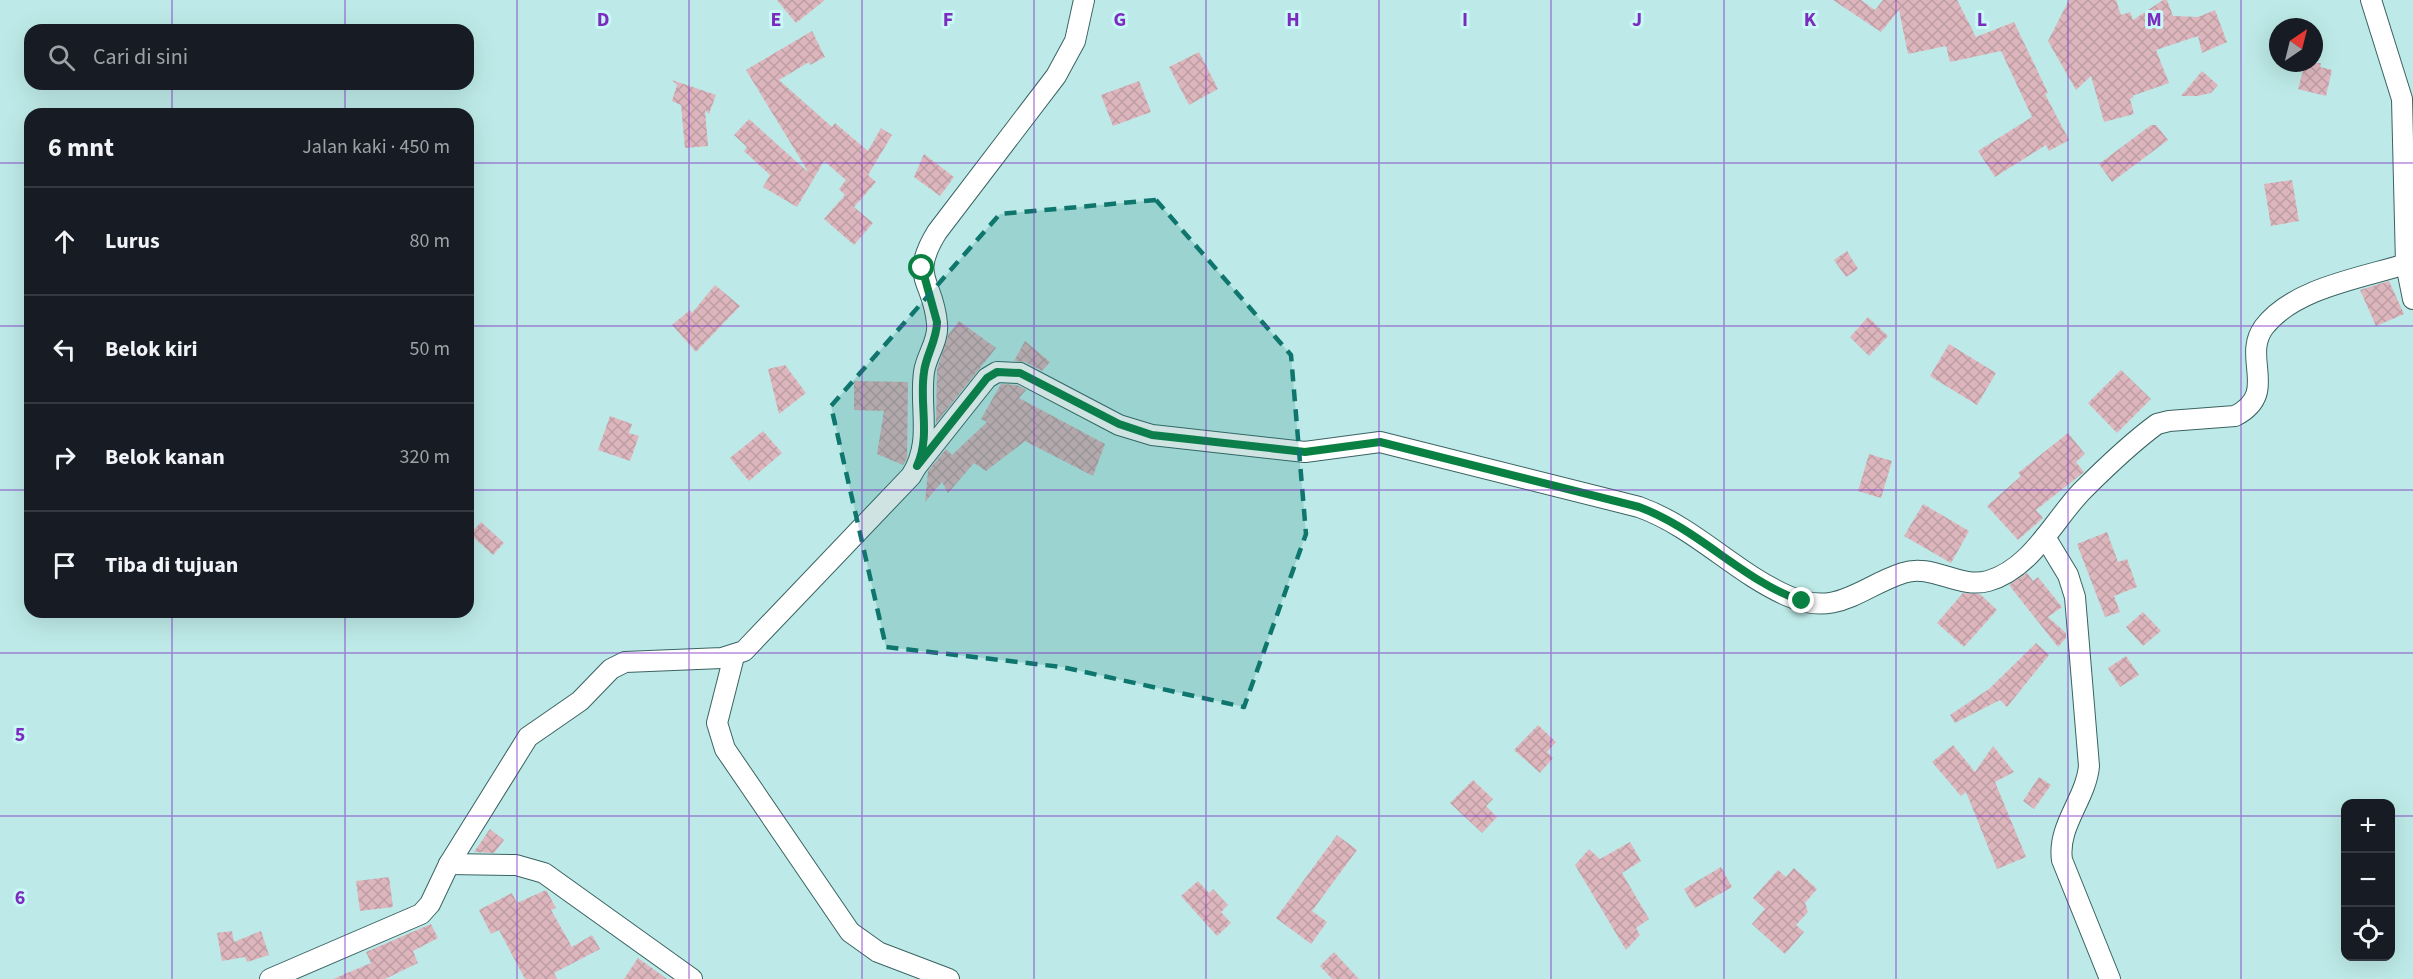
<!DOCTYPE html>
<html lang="id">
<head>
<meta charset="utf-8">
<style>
	body { margin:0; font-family:"Source Sans 3",sans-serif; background:#20242c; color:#f1f3f6 }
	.controls { position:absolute; right:18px; bottom:18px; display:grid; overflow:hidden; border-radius:12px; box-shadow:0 6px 24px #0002 }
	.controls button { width:54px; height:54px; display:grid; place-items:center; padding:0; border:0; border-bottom:2px solid #363941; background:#171b24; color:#f1f3f6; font:30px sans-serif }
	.compass { position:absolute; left:2269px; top:18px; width:54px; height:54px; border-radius:50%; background:#171b24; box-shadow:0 6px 24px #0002; rotate:35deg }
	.stop { position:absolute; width:18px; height:18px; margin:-14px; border:4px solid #0b8043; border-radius:50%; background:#fff }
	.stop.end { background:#0b8043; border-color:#fff; box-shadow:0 2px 6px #0008 }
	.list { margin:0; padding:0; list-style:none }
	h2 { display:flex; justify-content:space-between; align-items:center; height:78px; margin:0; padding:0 24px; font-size:26px }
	h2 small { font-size:20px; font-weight:400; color:#9ea1a6 }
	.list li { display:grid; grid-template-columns:39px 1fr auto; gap:18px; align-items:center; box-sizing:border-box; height:108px; padding:0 24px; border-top:2px solid #363941 }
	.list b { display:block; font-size:22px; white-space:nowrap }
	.list em { font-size:20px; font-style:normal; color:#9ea1a6 }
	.icon { flex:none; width:33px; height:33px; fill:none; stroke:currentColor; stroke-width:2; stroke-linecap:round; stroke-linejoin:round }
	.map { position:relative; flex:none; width:2413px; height:979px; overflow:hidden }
	.search { position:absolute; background:#171b24; box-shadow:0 6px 24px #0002; left:24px; top:24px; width:450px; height:66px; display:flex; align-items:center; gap:15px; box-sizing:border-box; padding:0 21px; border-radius:18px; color:#9ea1a6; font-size:22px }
	.panel { position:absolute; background:#171b24; box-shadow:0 6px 24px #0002; left:24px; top:108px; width:450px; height:510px; border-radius:18px }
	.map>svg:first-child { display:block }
	.building { fill:url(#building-cross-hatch) }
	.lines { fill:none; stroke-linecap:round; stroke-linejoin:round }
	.minor-casing { stroke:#3a6362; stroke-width:22 }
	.minor { stroke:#fff; stroke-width:20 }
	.route { stroke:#0b8043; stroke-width:8 }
	.marked { fill:#0f766e; fill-opacity:0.2; stroke:#0f766e; stroke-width:4.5; stroke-dasharray:12 8; stroke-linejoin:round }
	.grid { fill:none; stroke:#7b2cbf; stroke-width:1.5; stroke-opacity:0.55 }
	.grid-label { font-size:20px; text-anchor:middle; font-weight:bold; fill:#7b2cbf; stroke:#caf8f6; stroke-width:6; stroke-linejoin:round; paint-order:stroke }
</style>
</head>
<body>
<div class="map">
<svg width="2413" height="979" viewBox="0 0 2413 979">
	<defs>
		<pattern id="building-cross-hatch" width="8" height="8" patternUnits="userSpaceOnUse" patternTransform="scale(1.5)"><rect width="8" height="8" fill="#ddb6bd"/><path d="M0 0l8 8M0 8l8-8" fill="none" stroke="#bd9da3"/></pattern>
	</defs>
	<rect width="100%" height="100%" fill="#bdeae8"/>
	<!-- building -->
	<g class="building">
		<path d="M 777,0 L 825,0 L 796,23 Z"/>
		<path d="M 1833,0 L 1861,0 L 1875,10 L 1883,0 L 1957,0 L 1976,37 L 2014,22 L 2048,93 L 2045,94 L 2069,140 L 2049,151 L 2046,145 L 1995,177 L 1978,151 L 2032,117 L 2001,51 L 1950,62 L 1946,46 L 1908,54 L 1899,10 L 1881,32 Z"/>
		<path d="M 2069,0 L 2116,0 L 2121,15 L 2130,12 L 2133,20 L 2163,0 L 2167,0 L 2173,16 L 2198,17 L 2215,10 L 2227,42 L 2202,53 L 2198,36 L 2156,50 L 2169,83 L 2132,96 L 2134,97 L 2130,99 L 2134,114 L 2104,122 L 2091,76 L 2076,90 L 2048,41 Z"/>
		<path d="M 812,31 L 825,57 L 810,65 L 809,62 L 779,80 L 832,127 L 835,123 L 868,151 L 881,128 L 892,135 L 868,175 L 876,182 L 854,207 L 873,223 L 854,245 L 824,219 L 845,195 L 839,189 L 846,180 L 824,161 L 797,207 L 763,187 L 770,175 L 744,151 L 747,147 L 734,135 L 749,119 L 809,173 L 746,70 Z"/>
		<path d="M 1199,52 L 1218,89 L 1189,105 L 1169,67 Z"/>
		<path d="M 2305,63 L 2321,63 L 2320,67 L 2332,70 L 2326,96 L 2298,89 Z"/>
		<path d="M 2202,71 L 2218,85 L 2211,93 L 2197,96 L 2181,96 Z"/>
		<path d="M 672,80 L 716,95 L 709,114 L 705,110 L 708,146 L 685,148 L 681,105 L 672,101 L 677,85 Z"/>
		<path d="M 1139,81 L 1151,112 L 1113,126 L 1101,95 Z"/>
		<path d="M 2151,125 L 2156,125 L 2168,140 L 2112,182 L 2099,164 Z"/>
		<path d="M 924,154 L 954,177 L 940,196 L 914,177 Z"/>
		<path d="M 2292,180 L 2299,221 L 2271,226 L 2264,184 Z"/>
		<path d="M 1847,251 L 1858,269 L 1846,277 L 1834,260 Z"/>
		<path d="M 2389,281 L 2404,314 L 2376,326 L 2360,290 Z"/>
		<path d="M 715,285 L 740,306 L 696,352 L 672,325 L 690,310 L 692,313 Z"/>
		<path d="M 1868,317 L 1888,336 L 1869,356 L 1850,337 Z"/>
		<path d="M 959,321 L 996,348 L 936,423 L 937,369 L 948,335 Z"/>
		<path d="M 1025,341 L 1050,362 L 1042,371 L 1025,362 L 1014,361 Z"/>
		<path d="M 1949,344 L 1996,373 L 1977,405 L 1930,376 Z"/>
		<path d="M 785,365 L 806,393 L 779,414 L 768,369 Z"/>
		<path d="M 2121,370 L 2151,399 L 2117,433 L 2088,403 Z"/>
		<path d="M 854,381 L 908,382 L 907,458 L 903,465 L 877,454 L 884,411 L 854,410 Z"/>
		<path d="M 1001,384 L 1017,385 L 1026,390 L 1019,398 L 1105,444 L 1093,476 L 1025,441 L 986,471 L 974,463 L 948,493 L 942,482 L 925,502 L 928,471 L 946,449 L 952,455 L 987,422 L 981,419 Z"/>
		<path d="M 610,416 L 632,424 L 629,433 L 639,436 L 630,461 L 598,450 Z"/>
		<path d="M 763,431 L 782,453 L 749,481 L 730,458 Z"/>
		<path d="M 2068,433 L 2085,454 L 2076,462 L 2084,472 L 2036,510 L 2043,518 L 2018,540 L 1987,506 L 2021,476 L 2018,473 Z"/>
		<path d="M 1869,454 L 1892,461 L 1881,498 L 1858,491 Z"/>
		<path d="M 1923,504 L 1969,531 L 1951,563 L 1904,536 Z"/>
		<path d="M 481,522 L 504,543 L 493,555 L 470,534 Z"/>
		<path d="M 2107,532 L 2118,562 L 2127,559 L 2137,587 L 2114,596 L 2120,612 L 2105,617 L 2077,544 Z"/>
		<path d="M 2027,573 L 2033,581 L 2038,577 L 2062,607 L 2048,617 L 2066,633 L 2066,638 L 2058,647 L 2009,585 Z"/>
		<path d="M 1963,593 L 1980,594 L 1997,610 L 1964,647 L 1937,623 Z"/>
		<path d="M 2143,612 L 2161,631 L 2143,646 L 2126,627 Z"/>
		<path d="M 2036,643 L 2049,655 L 2007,707 L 2000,700 L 1955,723 L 1950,715 L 1989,689 Z"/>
		<path d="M 2126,656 L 2139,675 L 2120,687 L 2108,668 Z"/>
		<path d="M 1538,725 L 1556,742 L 1547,752 L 1553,758 L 1540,773 L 1514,750 Z"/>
		<path d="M 1953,745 L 1975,772 L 1993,746 L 2014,772 L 1995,782 L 2026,857 L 1997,869 L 1966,792 L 1961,796 L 1932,762 Z"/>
		<path d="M 2039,777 L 2051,785 L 2034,809 L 2023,801 Z"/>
		<path d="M 1473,780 L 1493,799 L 1486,806 L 1497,817 L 1482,833 L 1450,803 Z"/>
		<path d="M 490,829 L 504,840 L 494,853 L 474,852 Z"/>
		<path d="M 1337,835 L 1357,850 L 1312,911 L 1327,922 L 1311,944 L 1276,918 Z"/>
		<path d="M 1630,842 L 1641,861 L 1622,873 L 1649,919 L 1636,928 L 1640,935 L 1626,950 L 1575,865 L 1589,849 L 1600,859 Z"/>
		<path d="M 1721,867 L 1732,887 L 1695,908 L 1684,889 Z"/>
		<path d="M 1794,868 L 1817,889 L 1805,903 L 1808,912 L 1796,925 L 1804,932 L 1785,954 L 1752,924 L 1765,909 L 1753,898 L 1778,870 L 1786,877 Z"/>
		<path d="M 389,877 L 393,907 L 360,911 L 356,881 Z"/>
		<path d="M 1198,881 L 1209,893 L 1213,889 L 1228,905 L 1221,912 L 1231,923 L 1217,936 L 1181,896 Z"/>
		<path d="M 546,890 L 556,908 L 551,910 L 572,947 L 592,935 L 600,949 L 554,973 L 557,979 L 525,979 L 499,930 L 491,934 L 479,910 L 512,893 L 517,903 Z"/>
		<path d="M 431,924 L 438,938 L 413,951 L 418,963 L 385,979 L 333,979 L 371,963 L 366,952 Z"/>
		<path d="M 232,931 L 234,942 L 261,931 L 269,955 L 247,962 L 245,957 L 222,961 L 217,933 Z"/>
		<path d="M 1334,952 L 1359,979 L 1332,979 L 1320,966 Z"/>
		<path d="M 638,958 L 667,979 L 624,979 Z"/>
	</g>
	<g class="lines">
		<!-- minor casing -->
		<g class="minor-casing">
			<g id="minor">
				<path d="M 2371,0 L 2402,99 L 2406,264 L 2413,299"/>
				<path d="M 917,466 L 987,378 L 997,372 L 1020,373 L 1119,425 L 1152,435 L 1305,452 L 1380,442 L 1639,507 C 1695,527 1735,573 1788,596 C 1837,618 1860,587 1903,573 C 1932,563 1959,589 1988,581 C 2031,569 2054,520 2082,491 C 2105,468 2131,443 2157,424 L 2169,421 L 2235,416 C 2280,393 2241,358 2264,327 C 2294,288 2361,278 2406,264"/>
				<path d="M 2045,537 L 2068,575 L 2075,597 L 2089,766 C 2086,799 2057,826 2062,860 L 2110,979"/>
				<path d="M 734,656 L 717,723 L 725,749 L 850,932 L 878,952 L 949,979"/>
				<path d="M 449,864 L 516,865 L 544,873 L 692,979"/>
				<path d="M 270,979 L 421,914 L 430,904 L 449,864 L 528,737 L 580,701 L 611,669 L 625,662 L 722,658 L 744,651 L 911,476 C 933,442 919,409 924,372 C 926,356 939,341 937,324 C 934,280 908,279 937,232 L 1056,76 L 1075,41 L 1084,0"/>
			</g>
		</g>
		<!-- minor -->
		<use href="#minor" class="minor"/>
	</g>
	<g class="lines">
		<!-- route -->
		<path class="route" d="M 922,268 L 937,322 C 937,340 926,355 924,372 C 919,405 931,435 917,466 L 987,378 L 997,372 L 1020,373 L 1119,424 L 1152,435 L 1305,452 L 1380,442 L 1639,507 C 1699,529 1743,581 1802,601"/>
	</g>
	<!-- marked area -->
	<path class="marked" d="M 1156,200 L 1291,355 L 1306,534 L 1244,707 L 1062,667 L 886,647 L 831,406 L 1000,214 Z"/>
	<!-- grid -->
	<path class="grid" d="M 172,0 L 172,30M 345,0 L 345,30M 517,0 L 517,979M 689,0 L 689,979M 862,0 L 862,979M 1034,0 L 1034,979M 1206,0 L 1206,979M 1379,0 L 1379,979M 1551,0 L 1551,979M 1724,0 L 1724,979M 1896,0 L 1896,979M 2068,0 L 2068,979M 2241,0 L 2241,979M 172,84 L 172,114M 345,84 L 345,114M 0,163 L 30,163M 468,163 L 2413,163M 0,326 L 30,326M 468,326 L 2413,326M 0,490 L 30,490M 468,490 L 2413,490M 172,612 L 172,979M 345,612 L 345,979M 0,653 L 2413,653M 0,816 L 2346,816M 2390,816 L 2413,816"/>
	<g class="grid-label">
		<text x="603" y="26">D</text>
		<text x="776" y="26">E</text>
		<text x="948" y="26">F</text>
		<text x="1120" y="26">G</text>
		<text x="1293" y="26">H</text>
		<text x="1465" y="26">I</text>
		<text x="1637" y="26">J</text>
		<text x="1810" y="26">K</text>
		<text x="1982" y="26">L</text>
		<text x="2154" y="26">M</text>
		<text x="20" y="741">5</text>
		<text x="20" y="904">6</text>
	</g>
</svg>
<div class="controls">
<button>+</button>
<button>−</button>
<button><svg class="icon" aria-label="locate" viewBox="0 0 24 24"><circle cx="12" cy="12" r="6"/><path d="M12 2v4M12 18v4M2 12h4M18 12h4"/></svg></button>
</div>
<svg class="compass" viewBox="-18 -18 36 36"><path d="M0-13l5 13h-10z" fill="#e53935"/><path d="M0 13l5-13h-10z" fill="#9ea1a6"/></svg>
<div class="stop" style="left:922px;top:268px"></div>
<div class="stop end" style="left:1802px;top:601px"></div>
<div class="search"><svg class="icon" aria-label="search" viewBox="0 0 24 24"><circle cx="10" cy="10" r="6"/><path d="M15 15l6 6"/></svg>Cari di sini</div>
<section class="panel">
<h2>6 mnt<small>Jalan kaki · 450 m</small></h2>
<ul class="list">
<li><svg class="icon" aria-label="ahead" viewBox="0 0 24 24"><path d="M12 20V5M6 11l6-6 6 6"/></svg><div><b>Lurus</b></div><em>80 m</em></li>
<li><svg class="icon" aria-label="left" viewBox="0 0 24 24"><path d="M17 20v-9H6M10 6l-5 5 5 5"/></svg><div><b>Belok kiri</b></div><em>50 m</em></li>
<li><svg class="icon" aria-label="right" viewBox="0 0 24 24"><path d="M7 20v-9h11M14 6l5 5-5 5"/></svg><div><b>Belok kanan</b></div><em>320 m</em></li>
<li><svg class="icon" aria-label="arrive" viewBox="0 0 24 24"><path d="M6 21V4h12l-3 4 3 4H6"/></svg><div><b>Tiba di tujuan</b></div></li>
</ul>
</section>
</div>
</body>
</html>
